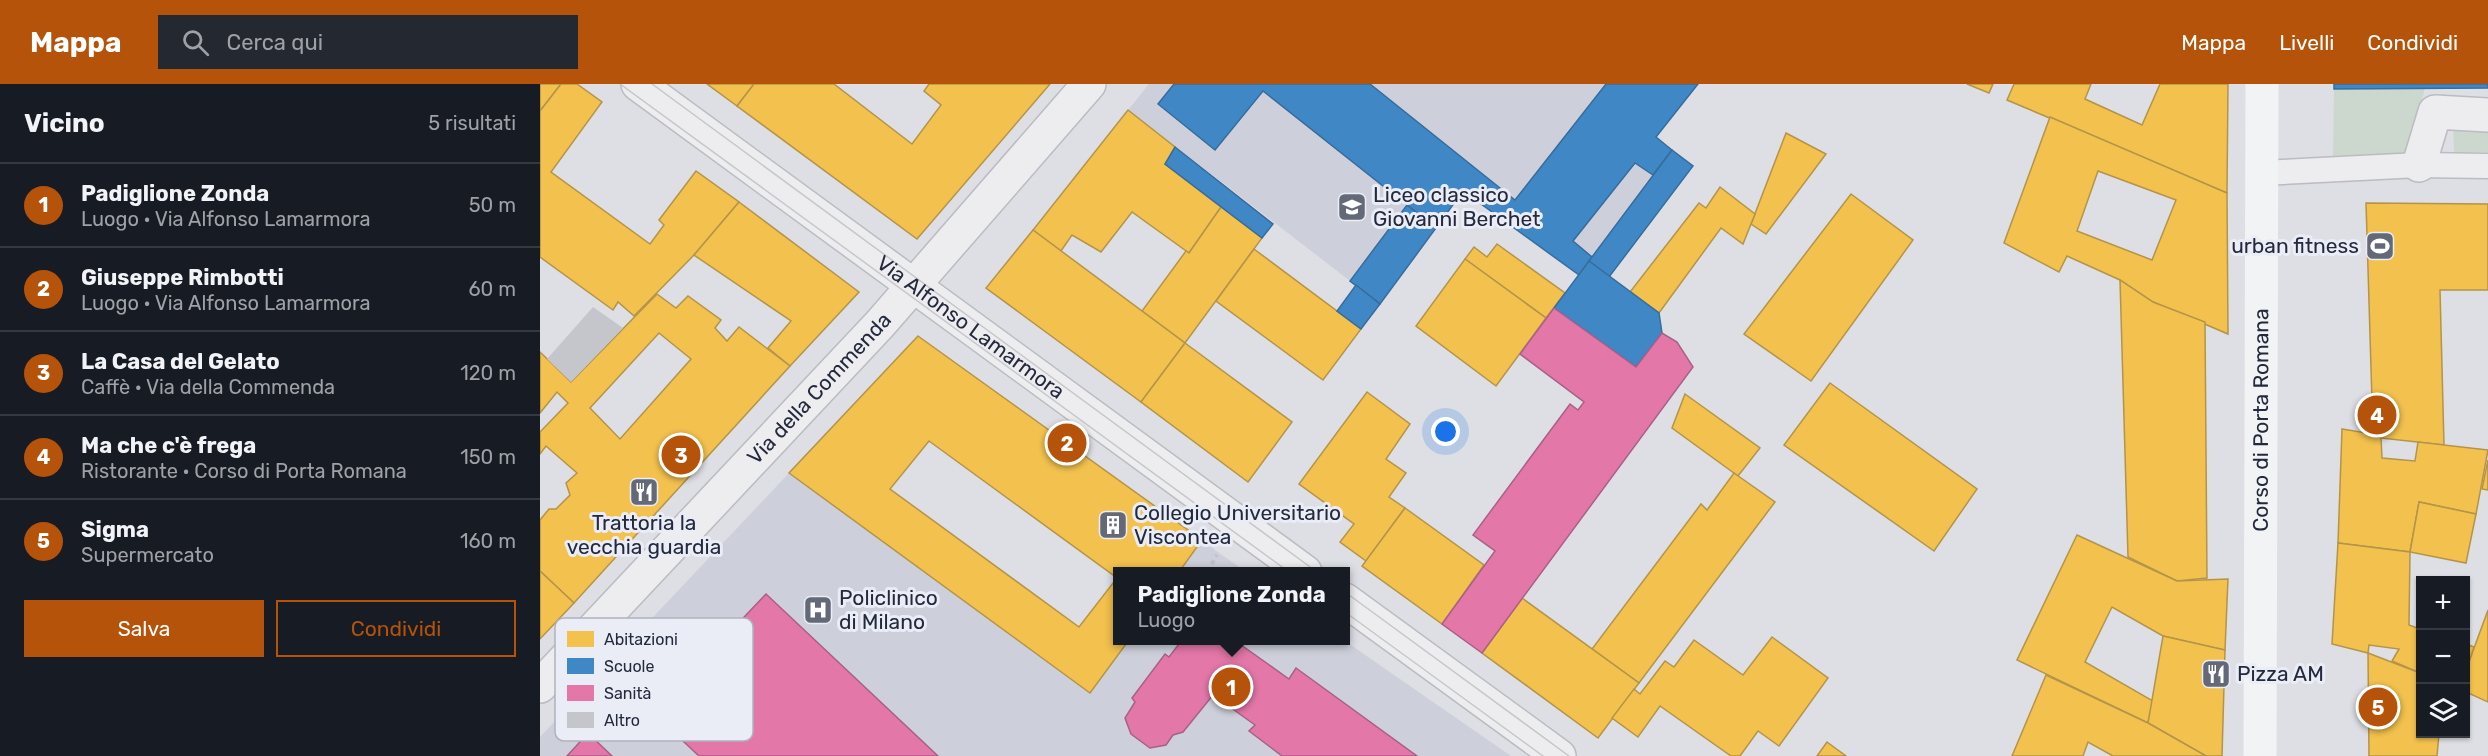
<!DOCTYPE html>
<html lang="it">
<head>
<meta charset="utf-8">
<style>
	body { margin:0; font-family:Rubik,sans-serif; background:#242831; color:#f1f3f6 }
	.controls { position:absolute; right:18px; bottom:18px; display:grid; overflow:hidden; border-radius:0px; box-shadow:0 2px 4px #0004 }
	.controls button { width:54px; height:54px; display:grid; place-items:center; padding:0; border:0; border-bottom:2px solid #363941; background:#171b24; color:#f1f3f6; font:30px sans-serif }
	.you { position:absolute; left:906px; top:348px; width:21px; height:21px; margin:-15px; border:4px solid #fff; border-radius:50%; background:#1a73e8; box-shadow:0 0 0 9px #1a73e833 }
	.badge { display:grid; place-items:center; width:39px; height:39px; border-radius:50%; background:#b45309; color:#fff; font-size:20px; font-weight:700 }
	.pin { position:absolute; translate:-50% -50%; border:3px solid #fff; box-shadow:0 2px 6px #0006 }
	.popup { position:absolute; left:573px; top:483px; width:237px; height:78px; box-sizing:border-box; display:grid; place-content:center; border-radius:0px; background:#171b24; filter:drop-shadow(0 2px 4px #0005); font-size:20px; white-space:nowrap; color:#9ea1a6 }
	.popup b { font-size:22px; color:#f1f3f6 }
	.popup::after { content:''; position:absolute; left:50%; top:100%; margin-left:-12px; border:12px solid transparent; border-top-color:#171b24 }
	.list { margin:0; padding:0; list-style:none }
	h2 { display:flex; justify-content:space-between; align-items:center; height:78px; margin:0; padding:0 24px; font-size:26px }
	h2 small { font-size:20px; font-weight:400; color:#9ea1a6 }
	.list li { display:grid; grid-template-columns:39px 1fr auto; gap:18px; align-items:center; box-sizing:border-box; height:84px; padding:0 24px; border-top:2px solid #363941 }
	.list b { display:block; font-size:22px; white-space:nowrap }
	.list p { margin:0; font-size:20px; white-space:nowrap; color:#9ea1a6 }
	.list em { font-size:20px; font-style:normal; color:#9ea1a6 }
	.actions { display:flex; gap:12px; padding:18px 24px }
	.actions a { flex:1; padding:14px 0; border:2px solid #b45309; border-radius:0px; text-align:center; font-size:21px; color:#b45309 }
	.actions .main { background:#b45309; color:#fff }
	.icon { flex:none; width:33px; height:33px; fill:none; stroke:currentColor; stroke-width:2; stroke-linecap:round; stroke-linejoin:round }
	.map { position:relative; flex:none; width:1948px; height:672px; overflow:hidden }
	header { display:flex; align-items:center; gap:36px; box-sizing:border-box; height:84px; padding:0 30px; background:#b45309; color:#fff }
	header strong { font-size:28px }
	nav { display:flex; gap:33px; margin-inline-start:auto; font-size:21px }
	.search { width:420px; height:54px; background:#242831; display:flex; align-items:center; gap:15px; box-sizing:border-box; padding:0 21px; border-radius:0px; color:#9ea1a6; font-size:22px }
	main { display:flex }
	aside { flex:1; background:#171b24 }
	.map>svg:first-child { display:block }
	.built { fill:#cdd0da }
	.green { fill:#ccd8cd }
	.homes { fill:#f2c14e; stroke:#b49449; stroke-width:1.5; fill-rule:evenodd }
	.schools { fill:#3f88c5; stroke:#376c9c; stroke-width:1.5 }
	.health { fill:#e377a8; stroke:#a96088; stroke-width:1.5 }
	.building { fill:#c4c6cc }
	.lines { fill:none; stroke-linecap:round; stroke-linejoin:round }
	.lane-casing { stroke:#babcc1; stroke-width:27 }
	.street-casing { stroke:#babcc1; stroke-width:36 }
	.path { stroke:#bfc0c7; stroke-width:4; stroke-dasharray:4.5 4.5; stroke-linecap:butt }
	.lane { stroke:#ededf0; stroke-width:24 }
	.street { stroke:#ededf0; stroke-width:33 }
	.secondary { stroke:#f2f3f4; stroke-width:33 }
	.tram { stroke:#c6c7cb; stroke-width:1.5 }
	.labels { text-anchor:middle; stroke-width:6; stroke-linejoin:round; paint-order:stroke }
	.poi-label { font-size:21px; fill:#232a3e; stroke:#eaedf5; text-anchor:start }
	.street-label { font-size:21px; fill:#232a3e; stroke:#eaedf5 }
	.key { fill:#eaedf5; stroke:#aeb2be; stroke-width:1.5 }
	.key-label { font-size:16px; fill:#232a3e }
</style>
</head>
<body>
<header>
<strong>Mappa</strong>
<div class="search"><svg class="icon" aria-label="search" viewBox="0 0 24 24"><circle cx="10" cy="10" r="6"/><path d="M15 15l6 6"/></svg>Cerca qui</div>
<nav><a>Mappa</a><a>Livelli</a><a>Condividi</a></nav>
</header>
<main>
<aside>
<h2>Vicino<small>5 risultati</small></h2>
<ul class="list">
<li><span class="badge">1</span><div><b>Padiglione Zonda</b><p>Luogo · Via Alfonso Lamarmora</p></div><em>50 m</em></li>
<li><span class="badge">2</span><div><b>Giuseppe Rimbotti</b><p>Luogo · Via Alfonso Lamarmora</p></div><em>60 m</em></li>
<li><span class="badge">3</span><div><b>La Casa del Gelato</b><p>Caffè · Via della Commenda</p></div><em>120 m</em></li>
<li><span class="badge">4</span><div><b>Ma che c'è frega</b><p>Ristorante · Corso di Porta Romana</p></div><em>150 m</em></li>
<li><span class="badge">5</span><div><b>Sigma</b><p>Supermercato</p></div><em>160 m</em></li>
</ul>
<div class="actions"><a class="main">Salva</a><a>Condividi</a></div>
</aside>
<div class="map">
<svg width="1948" height="672" viewBox="0 0 1948 672">
	<rect width="100%" height="100%" fill="#dddfe4"/>
	<!-- built -->
	<g class="built">
		<path d="M 609,0 L 1158,0 L 1116,53 L 1132,66 L 1039,191 L 923,107 L 840,220 L 588,26 Z"/>
		<path d="M 249,389 L 550,609 L 589,557 L 805,557 L 971,672 L 0,672 L 0,653 Z"/>
		<path d="M 662,456 L 679,469 L 705,487 L 639,488 Z"/>
	</g>
	<!-- green -->
	<g class="green">
		<path d="M 1885,4 L 1868,68 L 1793,75 L 1794,5 Z"/>
		<path d="M 1948,20 L 1948,68 L 1914,68 L 1913,38 Z"/>
	</g>
	<!-- homes -->
	<g class="homes">
		<path d="M 0,0 L 21,0 L 0,27 Z"/>
		<path d="M 21,0 L 37,0 L 62,18 L 11,88 L 110,160 L 124,141 L 119,136 L 156,87 L 199,118 L 154,171 L 94,232 L 78,218 L 73,226 L 0,173 L 0,27 Z"/>
		<path d="M 167,0 L 214,0 L 197,22 Z"/>
		<path d="M 214,0 L 294,0 L 372,60 L 401,21 L 384,7 L 389,0 L 510,0 L 377,155 L 197,22 Z"/>
		<path d="M 1427,0 L 1453,0 L 1449,9 Z"/>
		<path d="M 1474,0 L 1551,0 L 1545,15 L 1602,41 L 1620,0 L 1688,0 L 1687,109 L 1467,16 Z"/>
		<path d="M 588,26 L 635,63 L 625,80 L 681,123 L 649,169 L 592,128 L 561,168 L 532,151 L 521,167 L 493,146 Z"/>
		<path d="M 1510,33 L 1687,109 L 1688,250 L 1613,218 L 1580,196 L 1527,172 L 1519,188 L 1464,159 ZM 1558,87 L 1636,116 L 1612,176 L 1537,147 Z"/>
		<path d="M 1246,49 L 1286,70 L 1226,150 L 1211,140 Z"/>
		<path d="M 1180,103 L 1215,130 L 1203,160 L 1181,144 L 1119,229 L 1090,208 L 1159,119 L 1166,124 Z"/>
		<path d="M 1311,110 L 1373,156 L 1271,297 L 1204,250 Z"/>
		<path d="M 199,118 L 319,208 L 250,282 L 228,264 L 251,237 L 154,171 Z"/>
		<path d="M 1826,119 L 1948,120 L 1948,206 L 1900,206 L 1904,361 L 1841,354 L 1833,350 Z"/>
		<path d="M 681,123 L 722,154 L 645,259 L 602,227 L 646,167 L 649,169 Z"/>
		<path d="M 493,146 L 645,259 L 601,318 L 446,204 Z"/>
		<path d="M 957,160 L 1025,209 L 1006,234 L 925,175 L 934,163 L 947,173 Z"/>
		<path d="M 714,165 L 821,245 L 783,296 L 676,217 Z"/>
		<path d="M 925,175 L 1006,234 L 956,302 L 876,242 Z"/>
		<path d="M 1580,196 L 1613,218 L 1665,238 L 1667,494 L 1637,497 L 1588,473 Z"/>
		<path d="M 117,210 L 136,224 L 148,212 L 181,236 L 175,244 L 187,257 L 199,243 L 250,282 L 34,519 L 0,487 L 0,436 L 9,425 L 16,425 L 30,411 L 26,399 L 37,389 L 6,362 L 0,370 L 0,348 L 28,319 L 17,308 L 0,329 L 0,268 L 31,298 ZM 119,249 L 151,275 L 80,355 L 50,324 Z"/>
		<path d="M 378,252 L 662,456 L 639,488 L 577,488 L 577,556 L 589,556 L 550,609 L 249,389 ZM 389,357 L 577,494 L 539,543 L 350,405 Z"/>
		<path d="M 645,259 L 752,338 L 708,398 L 601,318 Z"/>
		<path d="M 1290,299 L 1437,405 L 1394,467 L 1244,361 Z"/>
		<path d="M 827,308 L 870,340 L 846,375 L 866,389 L 849,413 L 865,424 L 826,477 L 800,458 L 814,440 L 759,400 Z"/>
		<path d="M 1145,310 L 1220,364 L 1198,392 L 1132,344 Z"/>
		<path d="M 1802,345 L 1833,350 L 1841,354 L 1842,374 L 1875,377 L 1878,358 L 1948,366 L 1936,430 L 1879,418 L 1870,468 L 1798,459 Z"/>
		<path d="M 1948,376 L 1948,406 L 1942,405 Z"/>
		<path d="M 1194,389 L 1235,418 L 1099,599 L 1052,565 L 1161,420 L 1167,426 Z"/>
		<path d="M 1879,418 L 1936,430 L 1926,479 L 1870,468 Z"/>
		<path d="M 865,424 L 944,481 L 902,540 L 822,482 Z"/>
		<path d="M 1537,451 L 1637,497 L 1688,495 L 1685,566 L 1623,552 L 1572,523 L 1545,578 L 1613,617 L 1608,639 L 1477,576 Z"/>
		<path d="M 1798,459 L 1870,468 L 1869,541 L 1880,545 L 1880,589 L 1852,577 L 1859,565 L 1829,561 L 1828,569 L 1792,560 Z"/>
		<path d="M 0,487 L 34,519 L 0,555 Z"/>
		<path d="M 982,514 L 1099,599 L 1058,654 L 942,569 Z"/>
		<path d="M 1948,526 L 1948,618 L 1926,608 L 1926,586 Z"/>
		<path d="M 1623,552 L 1685,566 L 1682,672 L 1666,672 L 1608,639 Z"/>
		<path d="M 1232,553 L 1288,594 L 1239,662 L 1218,647 L 1200,672 L 1191,672 L 1120,622 L 1098,653 L 1072,634 L 1094,605 L 1100,610 L 1125,577 L 1134,583 L 1154,556 L 1203,591 Z"/>
		<path d="M 1926,560 L 1934,563 L 1926,586 Z"/>
		<path d="M 1828,569 L 1880,589 L 1880,650 L 1899,650 L 1897,672 L 1829,672 Z"/>
		<path d="M 1506,591 L 1608,639 L 1666,672 L 1573,672 L 1548,658 L 1543,672 L 1472,672 Z"/>
		<path d="M 1287,658 L 1306,672 L 1277,672 Z"/>
	</g>
	<!-- schools -->
	<g class="schools">
		<path d="M 634,0 L 830,0 L 975,116 L 1066,0 L 1158,0 L 1116,53 L 1132,66 L 1113,91 L 1095,79 L 1033,157 L 1052,173 L 1039,191 L 923,107 L 896,144 L 723,7 L 675,66 L 618,20 Z"/>
		<path d="M 1794,0 L 1948,0 L 1948,4 L 1794,5 Z"/>
		<path d="M 635,63 L 733,140 L 722,154 L 625,80 Z"/>
		<path d="M 1132,66 L 1153,82 L 1069,193 L 1049,177 Z"/>
		<path d="M 867,121 L 896,144 L 840,220 L 810,197 Z"/>
		<path d="M 1049,177 L 1119,229 L 1122,249 L 1096,283 L 1014,224 Z"/>
		<path d="M 816,201 L 840,220 L 821,245 L 797,227 Z"/>
	</g>
	<!-- health -->
	<g class="health">
		<path d="M 1014,224 L 1096,283 L 1122,249 L 1137,258 L 1153,283 L 942,569 L 902,540 L 955,467 L 933,451 L 1030,320 L 1038,326 L 1044,318 L 980,270 Z"/>
		<path d="M 226,510 L 398,672 L 159,672 L 113,629 Z"/>
		<path d="M 642,556 L 694,556 L 749,595 L 756,584 L 877,672 L 742,672 L 709,647 L 715,641 L 673,611 L 643,648 L 633,651 L 626,661 L 610,664 L 591,650 L 585,634 L 595,618 L 592,614 L 625,570 L 629,573 Z"/>
		<path d="M 48,649 L 72,672 L 27,672 Z"/>
	</g>
	<!-- building -->
	<path class="building" d="M 53,223 L 83,244 L 31,298 L 7,275 Z"/>
	<g class="lines">
		<!-- lane casing -->
		<g class="lane-casing">
			<path id="lane" d="M 1722,89 L 1879,81 L 1948,82"/>
		</g>
		<!-- street casing -->
		<g class="street-casing">
			<g id="street">
				<path id="s1" d="M 98,0 L 765,488"/>
				<path d="M 1879,81 L 1895,28 L 1948,31"/>
				<path d="M 805,516 L 1019,672"/>
				<path id="s2" d="M 0,602 L 340,240 L 549,0"/>
			</g>
		</g>
		<!-- path -->
		<path class="path" d="M 667,488 L 677,471"/>
		<!-- lane -->
		<use href="#lane" class="lane"/>
		<!-- street -->
		<use href="#street" class="street"/>
		<!-- secondary -->
		<path class="secondary" id="s3" d="M 1720,672 L 1722,0"/>
		<!-- tram -->
		<g class="tram">
			<path d="M 80,0 L 749,488"/>
			<path d="M 112,0 L 777,488"/>
			<path d="M 805,508 L 1029,672"/>
			<path d="M 805,528 L 1003,672"/>
		</g>
	</g>
	<!-- icons -->
	<defs>
		<g id="school-square" transform="scale(1.5)"><rect x="-9" y="-9" width="18" height="18" rx="4" fill="#646978" stroke="#eaedf5"/><path d="M0-5L7-2L0 1L-7-2ZM-4 1L0 2.5L4 1V4Q0 6-4 4Z" fill="#fff"/></g>
		<g id="stadium-square" transform="scale(1.5)"><rect x="-9" y="-9" width="18" height="18" rx="4" fill="#646978" stroke="#eaedf5"/><path d="M0-5a6.5 5 0 1 0 0 10a6.5 5 0 1 0 0-10ZM-3.5-1.8h7v3.6h-7Z" fill="#fff"/></g>
		<g id="restaurant-square" transform="scale(1.5)"><rect x="-9" y="-9" width="18" height="18" rx="4" fill="#646978" stroke="#eaedf5"/><path d="M-5-6h1v4h1v-4h1v4h1v-4h1v5L-1.5 .5V6h-2V.5L-5-1ZM5-6V6H3V1.5H1.5Q1.5-4 5-6Z" fill="#fff"/></g>
		<g id="building-square" transform="scale(1.5)"><rect x="-9" y="-9" width="18" height="18" rx="4" fill="#646978" stroke="#eaedf5"/><path d="M-4-6H4V6H1V3H-1V6H-4ZM-2.5-4.3h1.7v1.8h-1.7ZM.8-4.3h1.7v1.8H.8ZM-2.5-1h1.7V.8h-1.7ZM.8-1h1.7V.8H.8Z" fill="#fff"/></g>
		<g id="hospital-square" transform="scale(1.5)"><rect x="-9" y="-9" width="18" height="18" rx="4" fill="#646978" stroke="#eaedf5"/><path d="M-5-5h3v3.5h4V-5h3V5h-3V1.5h-4V5h-3Z" fill="#fff"/></g>
	</defs>
	<g fill-rule="evenodd">
		<use href="#school-square" x="812" y="123"/>
		<use href="#stadium-square" x="1840" y="162"/>
		<use href="#restaurant-square" x="104" y="408"/>
		<use href="#building-square" x="573" y="441"/>
		<use href="#hospital-square" x="278" y="526"/>
		<use href="#restaurant-square" x="1676" y="590"/>
	</g>
	<g class="labels">
		<!-- poi labels -->
		<g class="poi-label">
			<text x="833" y="118">Liceo classico<tspan x="833" dy="24">Giovanni Berchet</tspan></text>
			<text x="1819" y="169" text-anchor="end">urban fitness</text>
			<text x="594" y="436">Collegio Universitario<tspan x="594" dy="24">Viscontea</tspan></text>
			<text x="104" y="446" text-anchor="middle">Trattoria la<tspan x="104" dy="24">vecchia guardia</tspan></text>
			<text x="299" y="521">Policlinico<tspan x="299" dy="24">di Milano</tspan></text>
			<text x="1697" y="597">Pizza AM</text>
		</g>
		<!-- street labels -->
		<g class="street-label">
			<text dy="7" stroke="none"><textPath href="#s1" startOffset="412">Via Alfonso Lamarmora</textPath></text>
			<text dy="7" stroke="none"><textPath href="#s2" startOffset="408">Via della Commenda</textPath></text>
			<text dy="7" stroke="none"><textPath href="#s3" startOffset="336">Corso di Porta Romana</textPath></text>
		</g>
	</g>
	<!-- legend -->
	<rect x="15" y="534" width="198" height="123" rx="9" class="key"/>
	<rect x="27" y="547" width="27" height="16" fill="#f2c14e"/>
	<rect x="27" y="574" width="27" height="16" fill="#3f88c5"/>
	<rect x="27" y="601" width="27" height="16" fill="#e377a8"/>
	<rect x="27" y="628" width="27" height="16" fill="#c4c6cc"/>
	<g class="key-label">
		<text x="64" y="561">Abitazioni</text>
		<text x="64" y="588">Scuole</text>
		<text x="64" y="615">Sanità</text>
		<text x="64" y="642">Altro</text>
	</g>
</svg>
<div class="controls">
<button>+</button>
<button>−</button>
<button><svg class="icon" aria-label="layers" viewBox="0 0 24 24"><path d="M12 4l9 5-9 5-9-5zM3 14l9 5 9-5"/></svg></button>
</div>
<div class="you"></div>
<div class="pin badge" style="left:691px;top:603px">1</div>
<div class="popup"><b>Padiglione Zonda</b>Luogo</div>
<div class="pin badge" style="left:527px;top:359px">2</div>
<div class="pin badge" style="left:141px;top:371px">3</div>
<div class="pin badge" style="left:1837px;top:331px">4</div>
<div class="pin badge" style="left:1838px;top:623px">5</div>
</div>
</main>
</body>
</html>
